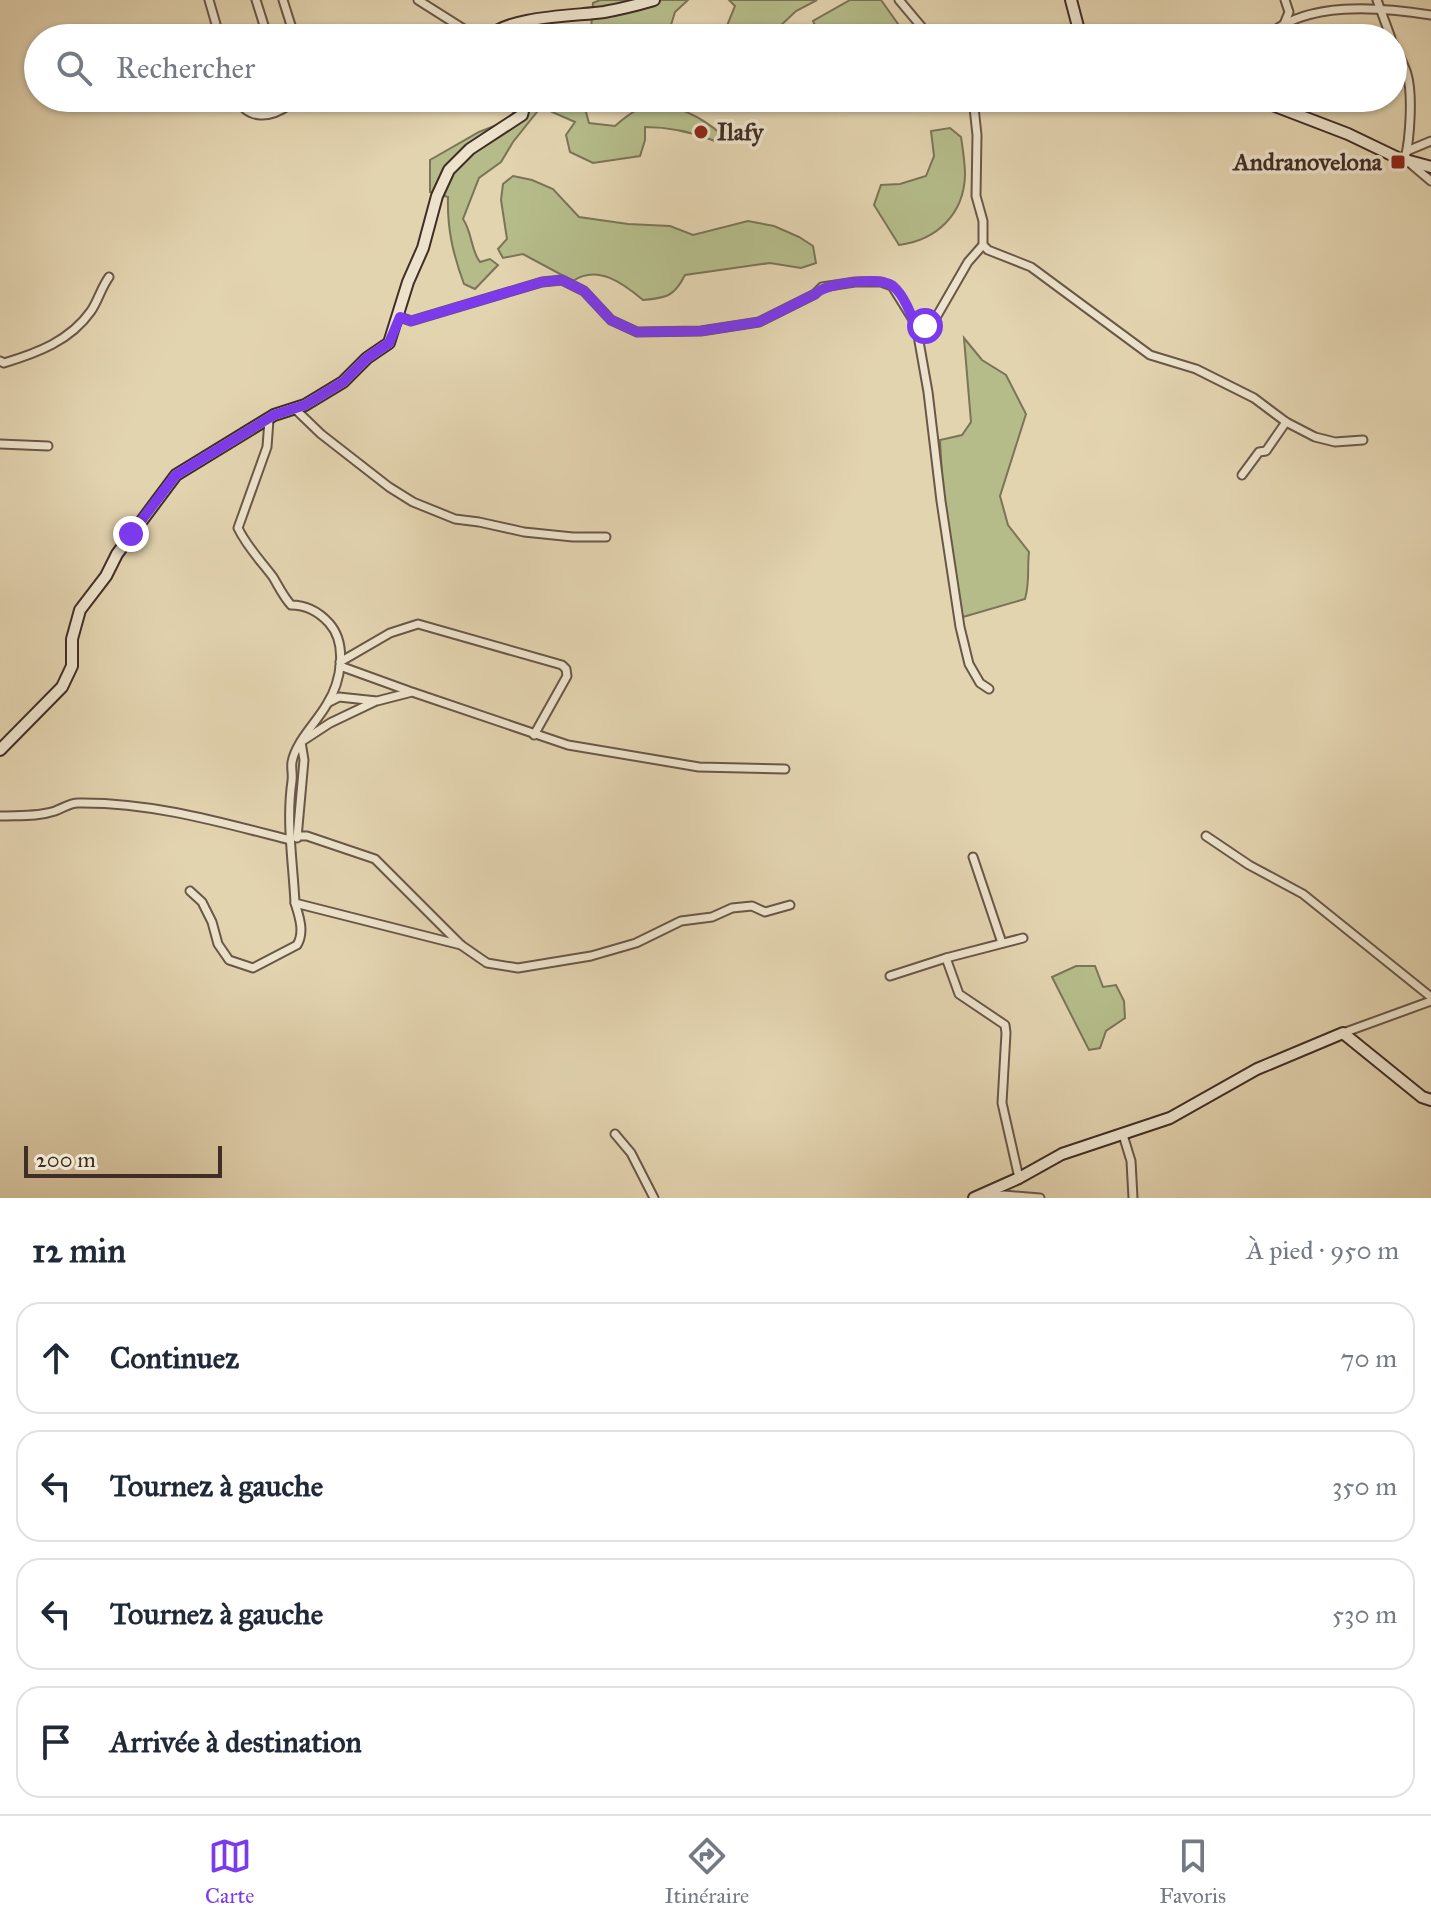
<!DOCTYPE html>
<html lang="fr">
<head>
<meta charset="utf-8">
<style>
	body { margin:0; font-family:"IM FELL Great Primer",serif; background:#f2f2f3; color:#1f2937 }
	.scale { position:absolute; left:24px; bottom:20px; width:198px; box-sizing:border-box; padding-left:8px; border:4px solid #402d26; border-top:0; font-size:22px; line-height:28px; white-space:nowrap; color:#402d26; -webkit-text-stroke:6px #ede3cc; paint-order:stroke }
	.stop { position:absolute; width:24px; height:24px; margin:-18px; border:6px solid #7c3aed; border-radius:50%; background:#fff }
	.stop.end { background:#7c3aed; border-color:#fff; box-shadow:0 2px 8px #0008 }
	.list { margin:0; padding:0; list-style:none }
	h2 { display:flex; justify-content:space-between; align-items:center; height:104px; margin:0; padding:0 32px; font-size:34px }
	h2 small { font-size:26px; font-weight:400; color:#747a83 }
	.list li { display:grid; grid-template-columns:52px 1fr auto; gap:24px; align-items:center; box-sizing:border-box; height:112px; margin:0 16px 16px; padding:0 16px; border:2px solid #e0e1e3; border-radius:24px }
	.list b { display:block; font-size:30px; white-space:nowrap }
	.list em { font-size:26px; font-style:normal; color:#747a83 }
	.icon { flex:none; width:44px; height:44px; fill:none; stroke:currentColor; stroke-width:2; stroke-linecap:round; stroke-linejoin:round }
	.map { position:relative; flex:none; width:1431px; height:1198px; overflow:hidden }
	.search { position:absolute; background:#fff; box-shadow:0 2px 6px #0004; left:24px; right:24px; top:24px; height:88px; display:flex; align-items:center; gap:20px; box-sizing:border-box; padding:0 28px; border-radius:44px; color:#747a83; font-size:30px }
	.sheet { height:616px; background:#fff }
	nav { display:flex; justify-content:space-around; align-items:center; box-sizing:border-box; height:112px; border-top:2px solid #e0e1e3; background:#fff; font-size:22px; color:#747a83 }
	nav a { display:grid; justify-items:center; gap:4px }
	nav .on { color:#7c3aed }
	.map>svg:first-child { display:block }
	.green { fill:#b5bc8a; stroke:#7a7458; stroke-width:2 }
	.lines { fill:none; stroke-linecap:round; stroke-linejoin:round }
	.street-casing { stroke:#695748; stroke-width:11 }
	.secondary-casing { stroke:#402d26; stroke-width:14 }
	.street { stroke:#ede3cc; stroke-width:7 }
	.secondary { stroke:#ede3cc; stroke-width:10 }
	.route { stroke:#7c3aed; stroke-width:10 }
	.poi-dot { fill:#8f2418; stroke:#ede3cc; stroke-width:3 }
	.labels { text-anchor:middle; stroke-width:7; stroke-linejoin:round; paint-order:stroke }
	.poi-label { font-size:24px; font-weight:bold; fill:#402d26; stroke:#ede3cc; text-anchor:start }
</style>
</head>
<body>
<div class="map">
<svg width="1431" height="1198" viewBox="0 0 1431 1198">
	<rect width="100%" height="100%" fill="#e3d4b0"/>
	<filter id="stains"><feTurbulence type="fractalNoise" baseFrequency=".0025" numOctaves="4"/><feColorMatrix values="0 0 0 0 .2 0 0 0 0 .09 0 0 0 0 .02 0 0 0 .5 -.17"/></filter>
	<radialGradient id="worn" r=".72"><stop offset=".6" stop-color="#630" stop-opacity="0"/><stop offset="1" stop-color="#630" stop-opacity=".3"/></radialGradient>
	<!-- green -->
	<g class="green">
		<path d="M 600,0 L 688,0 L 675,12 L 667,38 L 619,38 L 591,30 L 593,3 Z"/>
		<path d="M 729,0 L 817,0 L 796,11 L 776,30 L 762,29 L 754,38 L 722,38 L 735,6 Z"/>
		<path d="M 850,0 L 881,0 L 908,38 L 855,38 L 836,32 L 818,32 L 813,21 Z"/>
		<path d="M 497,98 L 587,98 L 586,112 L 589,123 L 615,126 C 623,119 636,108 647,106 C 673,101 703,118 722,135 L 715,141 C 692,132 671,127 645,127 L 645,140 L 640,156 L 593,163 L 570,152 L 566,135 L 575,122 L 541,107 L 513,142 L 501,162 L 479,178 L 463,219 C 473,234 470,249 480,262 L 490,259 L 498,265 L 475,289 L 464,284 C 453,254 447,229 448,197 L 430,192 L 430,160 L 479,132 L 502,123 L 514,113 Z"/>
		<path d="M 950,128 L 961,137 C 963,150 965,163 965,175 C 964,214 937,240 899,245 L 874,205 L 881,185 L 900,184 L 926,176 L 934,156 L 931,131 Z"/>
		<path d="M 513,176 L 532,180 L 553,189 L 579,217 L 628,224 L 670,226 L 693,235 L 748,221 L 774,226 L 799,237 L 813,246 L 816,263 L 801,268 L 770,263 L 685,275 C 674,297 666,298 643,300 C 624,284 598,264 573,281 L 523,254 L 503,258 L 498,249 L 507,239 L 501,200 L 503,184 Z"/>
		<path d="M 964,338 L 982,360 L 1006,375 L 1026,414 L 1000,496 L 1008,525 L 1029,552 C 1027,569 1030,582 1025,599 L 963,617 L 958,603 L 943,496 L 940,440 L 962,435 L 971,422 Z"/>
		<path d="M 1076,966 L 1095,966 L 1103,987 L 1116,985 L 1124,1001 L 1125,1018 L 1106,1031 L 1100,1048 L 1089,1050 L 1052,977 Z"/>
	</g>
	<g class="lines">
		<!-- street casing -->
		<g class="street-casing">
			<g id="street">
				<path d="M 209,0 L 220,38"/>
				<path d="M 256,0 L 268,38"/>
				<path d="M 283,0 L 295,38"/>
				<path d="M 418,0 L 478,38"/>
				<path d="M 899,0 L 931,38"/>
				<path d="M 1377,0 L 1391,38"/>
				<path d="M 1284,24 L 1289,12 L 1285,0"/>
				<path d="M 510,28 L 578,32 L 583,38"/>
				<path d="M 1265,38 C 1305,0 1380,7 1431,15"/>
				<path d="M 1393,43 C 1397,53 1404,63 1407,74 C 1413,94 1410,139 1405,159 L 1431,181"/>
				<path d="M 237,98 C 248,121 271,118 289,105 L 287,98"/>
				<path d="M 973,98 L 977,135 L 976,196 L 983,221 L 983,245 L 988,250 L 1031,267 L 1150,355 L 1196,369 L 1254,398 L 1286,422 L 1315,437 L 1335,442 L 1363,440"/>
				<path d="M 1407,151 L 1431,141"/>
				<path d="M 398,321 L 400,317 L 411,321 L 542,282 L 562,280 L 584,291 L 611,320 L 637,332 L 701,331 L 759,322 L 815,294 L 822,287 L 855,282 L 881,282 L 892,286 L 912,318 L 917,330 L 928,392 L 941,501 L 960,627 L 969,664 L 980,683 L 989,689"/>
				<path d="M 917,330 L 934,321 L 968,262 L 983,245"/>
				<path d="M 0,361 L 4,363 C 37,353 70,341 91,311 C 98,301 101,288 109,277"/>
				<path d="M 294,408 L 321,434 L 389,487 L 413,502 L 455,519 L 479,522 L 524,532 L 573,537 L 606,537"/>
				<path d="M 269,420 L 267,447 L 238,528 C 247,547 261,561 273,577 C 279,587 283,596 291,605 C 307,605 319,612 329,623 C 348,644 341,682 327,704 C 317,722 296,741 292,762 C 291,768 293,775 292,781 C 286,822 293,862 295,903 L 461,945 L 487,963 L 518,968 L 591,956 L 636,943 L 681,921 L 712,917 L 732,908 L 752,906 L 765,912 L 790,905"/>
				<path d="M 0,444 L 48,446"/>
				<path d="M 1242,475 L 1259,452 L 1266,451 L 1286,422"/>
				<path d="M 340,662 L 390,633 L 418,624 L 562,665 L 566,669 L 567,676 L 534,735"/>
				<path d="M 340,666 L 409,691"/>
				<path d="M 329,702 L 339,697 L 377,701 L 412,692 L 568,745 L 699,767 L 785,769"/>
				<path d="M 0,816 C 18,815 37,817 55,811 C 63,808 70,803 78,803 C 151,802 220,822 290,840"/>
				<path d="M 297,836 L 307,836 L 375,859 L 461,945"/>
				<path d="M 1206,836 L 1249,865 L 1303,894 L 1431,997"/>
				<path d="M 297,838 L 304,760 L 301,742 L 330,723 L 374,702"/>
				<path d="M 973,857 L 1002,943"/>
				<path d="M 190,891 L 202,902 L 212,922 L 218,944 L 229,960 L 253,968 L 297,945 C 305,932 299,916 295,903"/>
				<path d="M 946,958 L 1023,938"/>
				<path d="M 890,976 L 946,958 L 959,994 L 1005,1025 L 1006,1033 L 1002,1103 L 1019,1178"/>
				<path d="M 1343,1033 L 1431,1001"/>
				<path d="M 615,1134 L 631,1153 L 654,1198"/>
				<path d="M 1123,1135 L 1131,1161 L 1133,1198"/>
				<path d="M 985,1197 L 1004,1195 L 1040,1198"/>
			</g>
		</g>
		<!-- secondary casing -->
		<g class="secondary-casing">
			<g id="secondary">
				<path d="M 1071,0 L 1081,38"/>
				<path d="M 488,38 C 506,16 576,16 604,12 C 621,9 637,5 654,0"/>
				<path d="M 1254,98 L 1348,134 L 1398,158 L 1431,167"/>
				<path d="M 0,750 L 62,687 L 72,666 L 72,639 L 80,610 L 106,576 L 117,554 L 176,475 L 274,415 L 305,405 L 343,382 L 367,358 L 389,343 L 408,282 L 423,248 L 437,196 L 449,170 L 470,149 L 522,115 L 525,103 L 521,98"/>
				<path d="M 974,1198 L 1019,1178 L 1062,1154 L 1170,1118 L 1257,1069 L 1343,1033 L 1422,1097 L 1431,1100"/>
			</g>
		</g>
		<!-- street -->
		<use href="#street" class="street"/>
		<!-- secondary -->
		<use href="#secondary" class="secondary"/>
	</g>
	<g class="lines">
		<!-- route -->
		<path class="route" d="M 131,534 L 176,475 L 274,415 L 305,405 L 343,382 L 367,358 L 389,343 L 400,317 L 411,321 L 542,282 L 562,280 L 584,291 L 611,320 L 637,332 L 701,331 L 759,322 L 815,294 C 826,283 879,276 893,286 C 905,296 912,317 917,330 L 925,326"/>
	</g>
	<!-- markers -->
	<g class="poi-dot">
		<circle cx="701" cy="132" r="8"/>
		<rect x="1390" y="154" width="16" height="16" rx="4"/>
	</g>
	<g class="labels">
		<!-- poi labels -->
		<g class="poi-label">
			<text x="717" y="140">Ilafy</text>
			<text x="1382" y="170" text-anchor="end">Andranovelona</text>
		</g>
	</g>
	<rect width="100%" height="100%" filter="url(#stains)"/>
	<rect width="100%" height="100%" fill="url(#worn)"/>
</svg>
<div class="scale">200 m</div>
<div class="stop" style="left:925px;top:326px"></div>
<div class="stop end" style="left:131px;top:534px"></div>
<div class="search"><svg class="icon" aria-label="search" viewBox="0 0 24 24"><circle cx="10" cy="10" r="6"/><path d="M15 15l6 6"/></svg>Rechercher</div>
</div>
<section class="sheet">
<h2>12 min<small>À pied · 950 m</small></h2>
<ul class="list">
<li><svg class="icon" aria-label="ahead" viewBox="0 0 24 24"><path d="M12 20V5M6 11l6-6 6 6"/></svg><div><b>Continuez</b></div><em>70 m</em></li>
<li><svg class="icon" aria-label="left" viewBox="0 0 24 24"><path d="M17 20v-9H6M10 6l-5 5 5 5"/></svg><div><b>Tournez à gauche</b></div><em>350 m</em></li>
<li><svg class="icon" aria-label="left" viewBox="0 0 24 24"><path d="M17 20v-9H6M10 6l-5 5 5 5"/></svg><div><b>Tournez à gauche</b></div><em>530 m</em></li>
<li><svg class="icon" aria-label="arrive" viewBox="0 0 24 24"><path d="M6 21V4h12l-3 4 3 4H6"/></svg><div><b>Arrivée à destination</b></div></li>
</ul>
</section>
<nav>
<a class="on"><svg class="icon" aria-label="map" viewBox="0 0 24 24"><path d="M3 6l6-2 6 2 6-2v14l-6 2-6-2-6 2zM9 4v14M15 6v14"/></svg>Carte</a>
<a><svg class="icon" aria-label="directions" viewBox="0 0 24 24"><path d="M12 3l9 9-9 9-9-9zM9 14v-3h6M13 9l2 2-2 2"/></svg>Itinéraire</a>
<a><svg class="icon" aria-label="saved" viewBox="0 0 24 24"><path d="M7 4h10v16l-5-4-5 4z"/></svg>Favoris</a>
</nav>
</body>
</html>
